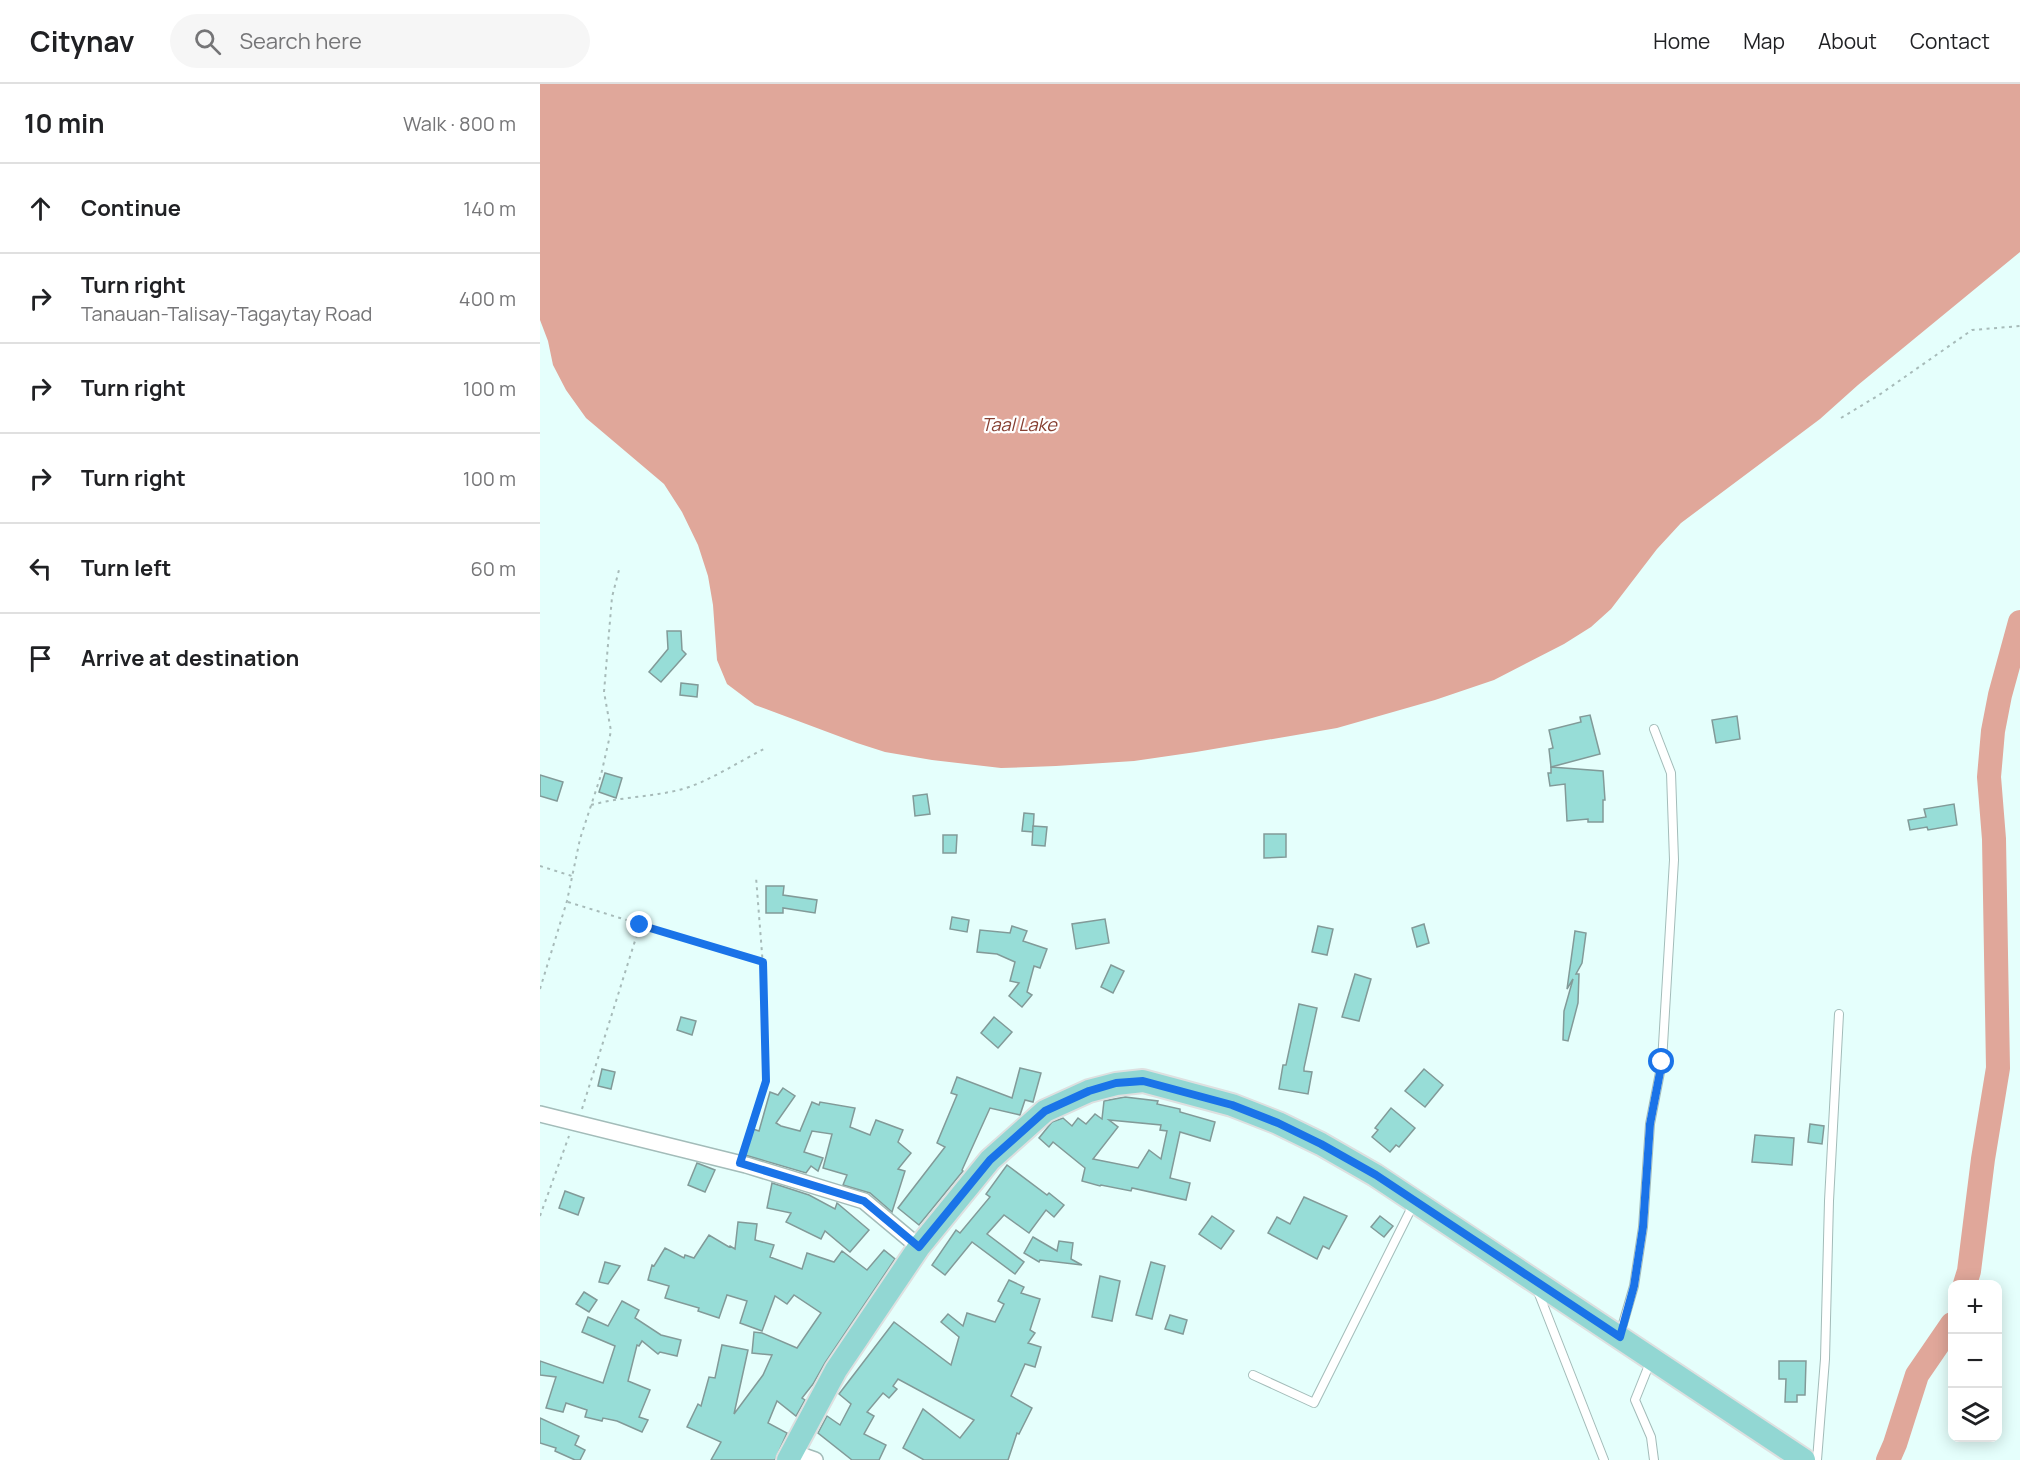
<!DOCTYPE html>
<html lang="en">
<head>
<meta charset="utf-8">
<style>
	body { margin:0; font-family:Manrope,sans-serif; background:#f6f6f6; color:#202124 }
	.controls { position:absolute; right:18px; bottom:18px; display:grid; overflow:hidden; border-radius:12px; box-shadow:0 3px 15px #0003 }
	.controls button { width:54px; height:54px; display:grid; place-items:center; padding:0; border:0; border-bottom:2px solid #e0e0e0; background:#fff; color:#202124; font:30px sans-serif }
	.stop { position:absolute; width:18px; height:18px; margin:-14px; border:4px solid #1a73e8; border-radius:50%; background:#fff }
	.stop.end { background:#1a73e8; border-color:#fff; box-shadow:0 2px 6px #0008 }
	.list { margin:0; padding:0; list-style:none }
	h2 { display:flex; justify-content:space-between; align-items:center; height:78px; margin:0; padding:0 24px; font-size:26px }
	h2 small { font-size:20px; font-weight:400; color:#757577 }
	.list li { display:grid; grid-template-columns:39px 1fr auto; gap:18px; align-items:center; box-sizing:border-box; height:90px; padding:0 24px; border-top:2px solid #e0e0e0 }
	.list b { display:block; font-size:22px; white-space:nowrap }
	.list p { margin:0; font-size:20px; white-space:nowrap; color:#757577 }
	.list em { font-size:20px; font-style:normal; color:#757577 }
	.icon { flex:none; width:33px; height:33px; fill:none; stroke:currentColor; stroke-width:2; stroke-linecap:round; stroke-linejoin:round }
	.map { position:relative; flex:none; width:1480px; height:1376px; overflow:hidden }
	header { display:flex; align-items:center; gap:36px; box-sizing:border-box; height:84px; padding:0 30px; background:#fff; border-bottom:2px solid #e0e0e0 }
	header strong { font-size:28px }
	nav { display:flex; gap:33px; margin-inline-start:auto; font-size:21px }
	.search { width:420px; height:54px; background:#f6f6f6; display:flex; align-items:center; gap:15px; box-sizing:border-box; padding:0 21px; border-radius:33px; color:#757577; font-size:22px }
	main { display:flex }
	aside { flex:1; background:#fff }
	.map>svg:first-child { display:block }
	.water { fill:#e0a79a }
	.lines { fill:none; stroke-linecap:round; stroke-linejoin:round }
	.river { stroke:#e0a79a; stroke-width:24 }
	.building { fill:#97ddd7; stroke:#829a98; stroke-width:1.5; fill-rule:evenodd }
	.service-casing { stroke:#a3bcb9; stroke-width:10 }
	.minor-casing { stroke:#a3bcb9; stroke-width:18 }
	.primary-casing { stroke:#dee0e0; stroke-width:26 }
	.path { stroke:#a7bbb9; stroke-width:2; stroke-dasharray:3 4.5; stroke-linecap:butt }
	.service { stroke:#fff; stroke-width:8 }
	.minor { stroke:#fff; stroke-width:15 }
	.primary { stroke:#92d7d3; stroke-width:22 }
	.route { stroke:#1a73e8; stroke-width:8 }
	.labels { text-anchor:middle; stroke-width:4.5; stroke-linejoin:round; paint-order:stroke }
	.water-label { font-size:18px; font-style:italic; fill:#863f31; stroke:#fff }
</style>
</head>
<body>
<header>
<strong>Citynav</strong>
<div class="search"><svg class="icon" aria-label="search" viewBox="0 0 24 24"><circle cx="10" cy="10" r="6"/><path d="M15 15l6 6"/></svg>Search here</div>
<nav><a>Home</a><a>Map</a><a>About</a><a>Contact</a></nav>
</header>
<main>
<aside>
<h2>10 min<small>Walk · 800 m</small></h2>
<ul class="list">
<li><svg class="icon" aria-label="ahead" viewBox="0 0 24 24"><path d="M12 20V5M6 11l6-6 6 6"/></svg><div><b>Continue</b></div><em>140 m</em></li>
<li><svg class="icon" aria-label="right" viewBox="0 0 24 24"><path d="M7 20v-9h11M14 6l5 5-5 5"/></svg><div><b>Turn right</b><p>Tanauan-Talisay-Tagaytay Road</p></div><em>400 m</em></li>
<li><svg class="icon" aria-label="right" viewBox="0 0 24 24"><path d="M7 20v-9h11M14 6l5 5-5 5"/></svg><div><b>Turn right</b></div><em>100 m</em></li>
<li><svg class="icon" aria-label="right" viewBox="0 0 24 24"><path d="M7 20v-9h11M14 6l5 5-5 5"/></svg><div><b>Turn right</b></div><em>100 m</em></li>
<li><svg class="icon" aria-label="left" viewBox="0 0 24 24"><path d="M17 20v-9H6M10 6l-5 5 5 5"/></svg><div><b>Turn left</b></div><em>60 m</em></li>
<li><svg class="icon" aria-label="arrive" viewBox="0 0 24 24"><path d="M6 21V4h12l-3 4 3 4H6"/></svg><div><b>Arrive at destination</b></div></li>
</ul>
</aside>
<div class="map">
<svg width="1480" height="1376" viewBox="0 0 1480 1376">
	<rect width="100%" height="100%" fill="#e5fffc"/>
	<!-- water -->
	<path class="water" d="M 0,0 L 1480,0 L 1480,168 L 1318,301 L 1280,335 L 1141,439 L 1117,465 L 1071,525 L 1051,543 L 1024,560 L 954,596 L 895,616 L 797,644 L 656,668 L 594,677 L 516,682 L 461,684 L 392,676 L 345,668 L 317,659 L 215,621 L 187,600 L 177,576 L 173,521 L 168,492 L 158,461 L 142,428 L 124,400 L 46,334 L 26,306 L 13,281 L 8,257 L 0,236 Z"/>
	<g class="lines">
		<!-- river -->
		<g class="river">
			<path d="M 1425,1200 L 1429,1187 L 1443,1075 L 1458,984 L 1454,755 L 1449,693 L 1453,647 L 1460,611 L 1480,538"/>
			<path d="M 1348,1376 L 1355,1360 L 1377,1291 L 1412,1240"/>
		</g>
	</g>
	<!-- building -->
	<g class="building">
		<path d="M 127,547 L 141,547 L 142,566 L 146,570 L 121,598 L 109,588 L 128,565 Z"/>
		<path d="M 141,599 L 158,601 L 157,613 L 140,611 Z"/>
		<path d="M 1050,631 L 1060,670 L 1011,683 L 1009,665 L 1013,664 L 1009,646 L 1041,638 L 1040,633 Z"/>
		<path d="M 1197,632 L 1200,655 L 1176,659 L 1172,636 Z"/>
		<path d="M 1011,683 L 1063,687 L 1065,716 L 1063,716 L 1063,738 L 1048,738 L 1048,735 L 1027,737 L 1025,700 L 1010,702 L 1008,689 L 1011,689 Z"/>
		<path d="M 65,689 L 82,694 L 76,714 L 59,708 Z"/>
		<path d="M 0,691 L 23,698 L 17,717 L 0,712 Z"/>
		<path d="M 387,710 L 390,730 L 375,732 L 373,712 Z"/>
		<path d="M 1414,720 L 1417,741 L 1388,746 L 1387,743 L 1370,746 L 1368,736 L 1386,733 L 1384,725 Z"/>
		<path d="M 484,729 L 494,730 L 493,748 L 482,747 Z"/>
		<path d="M 493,742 L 507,743 L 505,762 L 492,761 Z"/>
		<path d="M 724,750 L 746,750 L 746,773 L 724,774 Z"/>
		<path d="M 403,751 L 417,751 L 416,769 L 403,769 Z"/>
		<path d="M 226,802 L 244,802 L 243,811 L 277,816 L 275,829 L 243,824 L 243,829 L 226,829 Z"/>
		<path d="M 412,833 L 429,836 L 427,848 L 410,845 Z"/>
		<path d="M 565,835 L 569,859 L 536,865 L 532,840 Z"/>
		<path d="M 884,840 L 889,859 L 877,863 L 872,844 Z"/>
		<path d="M 472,842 L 487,847 L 483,857 L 507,865 L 500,884 L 494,882 L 487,908 L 492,911 L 482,923 L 469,912 L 479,899 L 470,897 L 475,878 L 457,870 L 437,868 L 440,846 L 470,849 Z"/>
		<path d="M 778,842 L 793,845 L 787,871 L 772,868 Z"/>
		<path d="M 1035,847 L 1046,849 L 1042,879 L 1036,890 L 1039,890 L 1038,919 L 1028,957 L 1023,956 L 1024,927 L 1033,895 L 1027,905 Z"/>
		<path d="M 571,881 L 584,887 L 573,909 L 561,903 Z"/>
		<path d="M 815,890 L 831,895 L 819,937 L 802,933 Z"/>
		<path d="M 759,920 L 777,924 L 764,984 L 764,987 L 772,988 L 768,1010 L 739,1005 L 743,981 L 746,981 Z"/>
		<path d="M 141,933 L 156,937 L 152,951 L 137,946 Z"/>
		<path d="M 454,933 L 472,948 L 458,964 L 441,949 Z"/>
		<path d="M 480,984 L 501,989 L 493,1018 L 485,1016 L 480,1031 L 450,1024 L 422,1086 L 423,1087 L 379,1141 L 358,1124 L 405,1063 L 397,1059 L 417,1011 L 411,1009 L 417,993 L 472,1014 Z"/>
		<path d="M 62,985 L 75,988 L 71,1005 L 58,1002 Z"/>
		<path d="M 884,985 L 903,1001 L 885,1023 L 865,1007 Z"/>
		<path d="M 243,1004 L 255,1012 L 236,1039 L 241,1042 L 260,1047 L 272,1018 L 279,1021 L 280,1018 L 315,1024 L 310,1043 L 330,1051 L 336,1036 L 363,1046 L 358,1058 L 371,1069 L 358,1085 L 365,1087 L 352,1128 L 330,1109 L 303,1101 L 307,1091 L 283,1084 L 292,1050 L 272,1047 L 264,1068 L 283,1074 L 278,1087 L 271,1082 L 266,1089 L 205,1071 L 213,1045 L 219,1047 L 230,1008 L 238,1011 Z"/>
		<path d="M 585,1013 L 618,1017 L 617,1020 L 640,1025 L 640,1028 L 675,1038 L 670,1057 L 640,1048 L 630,1094 L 650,1099 L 646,1116 L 592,1104 L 591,1107 L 561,1101 L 560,1102 L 542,1097 L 545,1084 L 513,1058 L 509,1063 L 499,1054 L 512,1038 L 523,1034 L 532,1042 L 538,1034 L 546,1040 L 555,1030 L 562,1035 L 564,1017 ZM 569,1036 L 621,1041 L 620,1046 L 627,1047 L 621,1075 L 609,1066 L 598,1084 L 553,1075 L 578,1043 Z"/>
		<path d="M 851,1024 L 875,1044 L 859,1063 L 856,1061 L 850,1068 L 832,1053 L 838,1046 L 835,1044 Z"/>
		<path d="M 1270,1040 L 1284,1042 L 1282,1060 L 1268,1058 Z"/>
		<path d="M 1215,1051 L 1254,1054 L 1252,1081 L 1212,1078 Z"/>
		<path d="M 157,1079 L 175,1086 L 165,1108 L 148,1101 Z"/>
		<path d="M 467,1081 L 507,1111 L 509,1109 L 524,1121 L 514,1133 L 506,1126 L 489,1149 L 464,1131 L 447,1150 L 484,1178 L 475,1190 L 432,1158 L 405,1191 L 392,1181 L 416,1146 L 420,1149 L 450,1113 L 446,1110 Z"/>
		<path d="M 232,1099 L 269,1111 L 295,1125 L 297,1119 L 329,1146 L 310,1168 L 285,1147 L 281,1155 L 246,1138 L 251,1129 L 227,1124 Z"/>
		<path d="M 25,1107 L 44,1114 L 38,1131 L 19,1124 Z"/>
		<path d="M 764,1113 L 807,1132 L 789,1165 L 783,1162 L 777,1175 L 728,1149 L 737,1133 L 750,1140 Z"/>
		<path d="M 672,1132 L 694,1147 L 681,1165 L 659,1150 Z"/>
		<path d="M 840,1132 L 853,1142 L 844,1153 L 831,1143 Z"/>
		<path d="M 198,1138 L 217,1140 L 215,1156 L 234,1161 L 230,1173 L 262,1185 L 267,1169 L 294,1178 L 302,1167 L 327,1186 L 344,1166 L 355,1175 L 285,1279 L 273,1300 L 262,1314 L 265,1316 L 256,1332 L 237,1317 L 228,1339 L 247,1349 L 235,1376 L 171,1376 L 181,1358 L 147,1343 L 158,1320 L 161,1322 L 169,1293 L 175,1294 L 182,1261 L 208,1266 L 194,1330 L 223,1291 L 232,1271 L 212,1269 L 214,1248 L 222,1249 L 257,1264 L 281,1229 L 254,1211 L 247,1220 L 235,1212 L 222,1247 L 200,1239 L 207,1217 L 187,1211 L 179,1234 L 158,1227 L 159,1224 L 125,1214 L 129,1202 L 108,1196 L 112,1181 L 114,1182 L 125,1164 L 144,1174 L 145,1171 L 154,1174 L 169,1151 L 189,1163 L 190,1162 L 195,1165 Z"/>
		<path d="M 493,1153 L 517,1167 L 519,1157 L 533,1159 L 531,1175 L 542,1181 L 500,1176 L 499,1178 L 484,1169 Z"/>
		<path d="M 65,1178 L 80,1182 L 68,1200 L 59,1198 Z"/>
		<path d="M 611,1178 L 625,1182 L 612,1235 L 596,1231 Z"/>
		<path d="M 560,1192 L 580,1197 L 572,1237 L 552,1233 Z"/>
		<path d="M 469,1196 L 484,1203 L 481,1209 L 500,1215 L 490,1246 L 495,1249 L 488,1259 L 501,1263 L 495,1283 L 485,1280 L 471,1312 L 492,1324 L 479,1350 L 477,1349 L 468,1376 L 384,1376 L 363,1364 L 383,1325 L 420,1354 L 434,1336 L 358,1295 L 353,1302 L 357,1305 L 349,1314 L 343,1309 L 327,1328 L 334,1332 L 324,1350 L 346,1361 L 339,1376 L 312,1376 L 278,1349 L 287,1332 L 300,1341 L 311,1320 L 299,1310 L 354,1238 L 411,1281 L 419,1253 L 401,1238 L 408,1230 L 423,1242 L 427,1229 L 455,1238 L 464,1220 L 458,1217 Z"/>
		<path d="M 44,1208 L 57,1216 L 49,1228 L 36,1220 Z"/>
		<path d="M 82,1217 L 99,1226 L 95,1234 L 121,1251 L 141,1256 L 137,1272 L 120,1268 L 118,1270 L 102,1257 L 99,1262 L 97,1261 L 88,1297 L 110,1306 L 99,1333 L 108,1336 L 102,1348 L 77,1337 L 63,1334 L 62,1337 L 45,1333 L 47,1326 L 26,1319 L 23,1328 L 6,1324 L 16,1293 L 0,1291 L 0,1277 L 63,1299 L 75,1262 L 42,1248 L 48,1233 L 68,1242 Z"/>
		<path d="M 630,1231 L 647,1236 L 643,1250 L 625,1245 Z"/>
		<path d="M 1239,1277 L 1266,1277 L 1265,1311 L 1257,1311 L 1257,1318 L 1245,1318 L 1246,1295 L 1239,1295 Z"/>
		<path d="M 0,1334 L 39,1352 L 35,1361 L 45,1366 L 40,1376 L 35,1376 L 15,1367 L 16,1364 L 0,1359 Z"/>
	</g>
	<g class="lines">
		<!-- service casing -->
		<g class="service-casing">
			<g id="service">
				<path d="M 997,1205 L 1064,1376"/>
				<path d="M 1080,1250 L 1094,1202 L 1103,1143 L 1110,1040 L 1122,978 L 1134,776 L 1131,689 L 1114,645"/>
				<path d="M 1111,1276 L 1095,1316 L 1111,1353 L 1114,1376"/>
				<path d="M 713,1291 L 774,1319 L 873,1121"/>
				<path d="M 1277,1376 L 1285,1275 L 1289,1117 L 1299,930"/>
			</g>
		</g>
		<!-- minor casing -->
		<g class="minor-casing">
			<g id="minor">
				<path d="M 0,1030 L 206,1081 L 324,1117 L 379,1163"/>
				<path d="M 252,1368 L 275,1376"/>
			</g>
		</g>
		<!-- primary casing -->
		<g class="primary-casing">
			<path id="primary" d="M 248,1376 L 296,1286 L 379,1163 L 450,1076 L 505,1027 L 549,1007 L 576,1000 L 603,997 L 692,1021 L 738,1039 L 781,1060 L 835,1091 L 1264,1376"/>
		</g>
		<!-- path -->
		<g class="path">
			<path d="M 1301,334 L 1339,311 L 1432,246 L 1480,242"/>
			<path d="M 51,721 C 80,713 110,713 139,706 C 167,699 198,678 224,665"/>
			<path d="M 0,782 L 32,792"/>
			<path d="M 28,818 L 223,878"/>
			<path d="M 0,905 L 27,817 L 40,755 L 61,691 L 71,647 L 64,608 L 72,513 L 80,482"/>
			<path d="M 42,1025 L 100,841"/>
			<path d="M 204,1065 L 226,997 L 223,882 L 216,793"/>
			<path d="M 0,1132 L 29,1052"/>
		</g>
		<!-- service -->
		<use href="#service" class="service"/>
		<!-- minor -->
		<use href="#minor" class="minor"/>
		<!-- primary -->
		<use href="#primary" class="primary"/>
	</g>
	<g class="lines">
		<!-- route -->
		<path class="route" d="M 100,841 L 223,878 L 226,997 L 200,1079 L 324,1117 L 379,1163 L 450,1076 L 505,1027 L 549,1007 L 576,999 L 603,997 L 692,1021 L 738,1039 L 781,1060 L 836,1091 L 1080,1253 L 1094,1202 L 1103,1143 L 1110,1040 L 1122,978"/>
	</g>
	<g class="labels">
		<!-- water labels -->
		<g class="water-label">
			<text x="479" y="347">Taal Lake</text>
		</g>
	</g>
</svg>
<div class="controls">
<button>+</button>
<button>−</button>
<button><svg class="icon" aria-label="layers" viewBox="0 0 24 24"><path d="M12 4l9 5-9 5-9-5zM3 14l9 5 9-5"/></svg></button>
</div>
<div class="stop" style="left:1122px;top:978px"></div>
<div class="stop end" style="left:100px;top:841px"></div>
</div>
</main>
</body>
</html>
